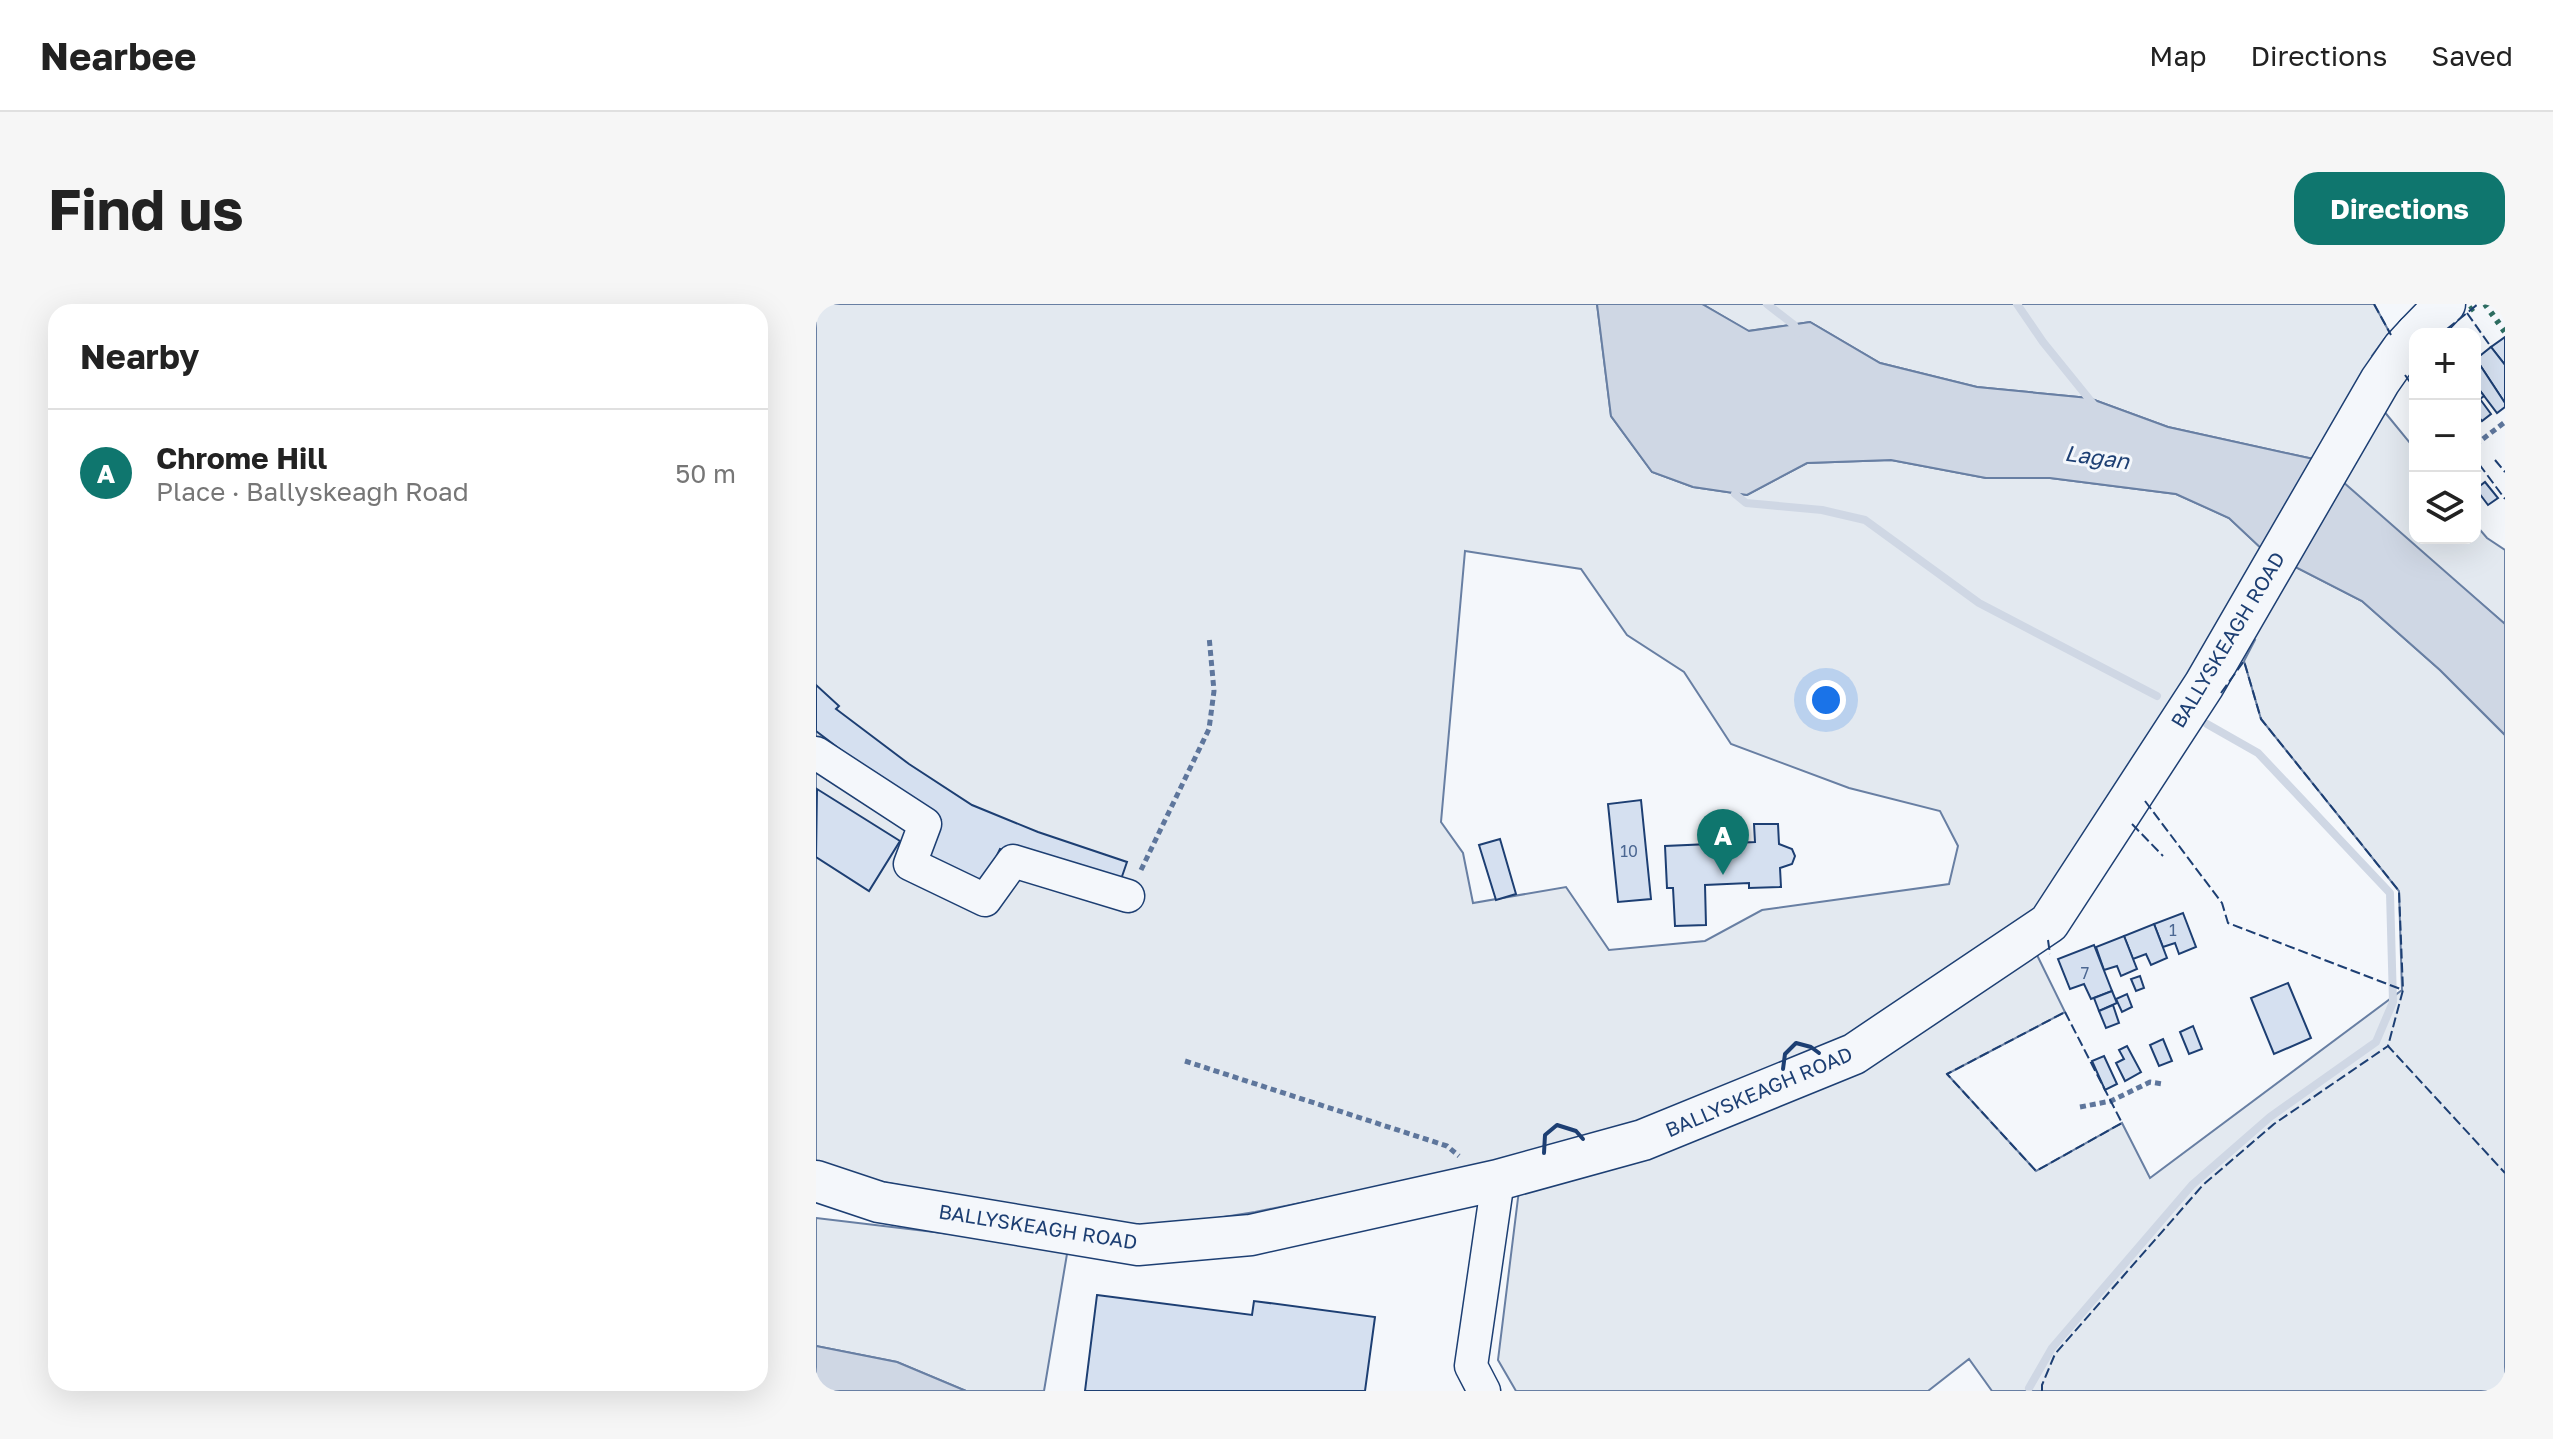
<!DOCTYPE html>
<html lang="en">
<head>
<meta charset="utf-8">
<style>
	body { margin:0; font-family:"Golos Text",sans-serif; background:#f6f6f6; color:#222 }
	.controls { position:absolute; right:24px; top:24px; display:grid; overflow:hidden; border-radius:16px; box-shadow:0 8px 32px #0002 }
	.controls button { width:72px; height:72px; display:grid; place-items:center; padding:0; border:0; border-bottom:2px solid #e0e0e0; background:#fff; color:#222; font:40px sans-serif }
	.you { position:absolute; left:1010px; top:396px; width:28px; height:28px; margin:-20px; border:6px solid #fff; border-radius:50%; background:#1a73e8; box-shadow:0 0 0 12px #1a73e833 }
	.badge { display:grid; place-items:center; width:52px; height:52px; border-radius:50%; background:#0f766e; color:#fff; font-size:26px; font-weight:700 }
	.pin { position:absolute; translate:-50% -66px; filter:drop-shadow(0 2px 4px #0008) }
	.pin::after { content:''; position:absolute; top:42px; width:28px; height:24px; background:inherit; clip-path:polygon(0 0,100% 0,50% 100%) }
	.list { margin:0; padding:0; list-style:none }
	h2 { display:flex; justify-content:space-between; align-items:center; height:104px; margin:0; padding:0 32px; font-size:34px }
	h2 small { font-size:26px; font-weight:400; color:#767676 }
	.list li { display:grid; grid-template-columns:52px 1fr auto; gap:24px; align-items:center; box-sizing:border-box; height:128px; padding:0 32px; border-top:2px solid #e0e0e0 }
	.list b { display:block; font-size:30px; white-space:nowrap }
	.list p { margin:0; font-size:26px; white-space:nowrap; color:#767676 }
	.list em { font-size:26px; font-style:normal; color:#767676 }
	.icon { flex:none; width:44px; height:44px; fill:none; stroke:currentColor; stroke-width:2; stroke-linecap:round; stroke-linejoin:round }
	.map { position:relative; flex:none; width:1689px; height:1087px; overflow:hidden; border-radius:24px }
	header { display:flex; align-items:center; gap:48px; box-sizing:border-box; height:112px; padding:0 40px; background:#fff; border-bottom:2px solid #e0e0e0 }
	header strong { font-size:38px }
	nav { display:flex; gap:44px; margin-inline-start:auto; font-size:28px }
	.intro { display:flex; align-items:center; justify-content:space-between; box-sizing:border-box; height:192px; padding:0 48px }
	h1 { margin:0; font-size:56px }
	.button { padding:20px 36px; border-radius:24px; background:#0f766e; color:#fff; font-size:28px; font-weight:700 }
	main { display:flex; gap:48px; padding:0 48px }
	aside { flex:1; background:#fff; border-radius:24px; box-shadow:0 8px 32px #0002 }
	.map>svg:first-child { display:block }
	.green { fill:#e3e9f0; stroke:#687fa3; stroke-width:2; fill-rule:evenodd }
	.water { fill:#cfd7e4; stroke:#687fa3; stroke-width:2 }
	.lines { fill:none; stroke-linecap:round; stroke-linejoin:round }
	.stream { stroke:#cfd7e4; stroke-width:8 }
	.building { fill:#d5e0f0; stroke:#1d3f73; stroke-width:2 }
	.minor-casing { stroke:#1d3f73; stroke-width:35 }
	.major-casing { stroke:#1d3f73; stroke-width:43 }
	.path { stroke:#5e769c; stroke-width:5; stroke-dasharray:6 4; stroke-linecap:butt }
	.minor { stroke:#f4f7fb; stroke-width:32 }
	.major { stroke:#f4f7fb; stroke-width:40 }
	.hedge { stroke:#2c6c60; stroke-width:6; stroke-dasharray:4 6; stroke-linecap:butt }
	.fence { stroke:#1d3f73; stroke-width:2; stroke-dasharray:10 4; stroke-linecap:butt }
	.wall { stroke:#1d3f73; stroke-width:4 }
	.labels { text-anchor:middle; stroke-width:6; stroke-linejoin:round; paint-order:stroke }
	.number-label { font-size:16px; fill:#4b6792 }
	.street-label { font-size:20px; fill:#1d3f73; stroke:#f4f7fb }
	.water-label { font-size:22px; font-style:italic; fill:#1d3f73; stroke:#f4f7fb }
</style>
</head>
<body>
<header>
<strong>Nearbee</strong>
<nav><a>Map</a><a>Directions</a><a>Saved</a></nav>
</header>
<div class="intro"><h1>Find us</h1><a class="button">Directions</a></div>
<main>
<aside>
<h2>Nearby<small></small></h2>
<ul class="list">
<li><span class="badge">A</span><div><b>Chrome Hill</b><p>Place · Ballyskeagh Road</p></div><em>50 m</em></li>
</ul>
</aside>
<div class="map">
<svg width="1689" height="1087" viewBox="0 0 1689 1087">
	<rect width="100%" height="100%" fill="#f4f7fb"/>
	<!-- green -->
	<g class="green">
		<path d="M 0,0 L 781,0 L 795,112 L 836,168 L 877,183 L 931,191 L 991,159 L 1075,156 L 1170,174 L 1234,174 L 1360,190 L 1413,214 L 1448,247 L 1546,297 L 1624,366 L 1689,431 L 1689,1087 L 1176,1087 L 1153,1055 L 1112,1087 L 700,1087 L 682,1056 L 703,886 L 834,847 L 1049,763 L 1220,649 L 1249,708 L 1131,770 L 1220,867 L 1306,819 L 1334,874 L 1586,686 L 1583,587 L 1445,415 L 1428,357 L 1439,336 L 1407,318 L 1310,477 L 1224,607 L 1028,742 L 818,824 L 710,854 L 439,908 L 320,927 L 0,865 ZM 649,247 L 765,265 L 811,331 L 868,368 L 915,440 L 1033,484 L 1124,507 L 1142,542 L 1133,580 L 946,606 L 889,637 L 793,646 L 750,583 L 657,599 L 647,549 L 625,518 Z"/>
		<path d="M 886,0 L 1558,0 L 1575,31 L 1569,34 L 1556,52 L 1560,56 L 1502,156 L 1352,123 L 1273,94 L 1161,83 L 1064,59 L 994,18 L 932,27 Z"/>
		<path d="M 1567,106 L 1599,145 L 1599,234 L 1659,234 L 1659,220 L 1671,234 L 1689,246 L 1689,320 L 1525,179 Z"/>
		<path d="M 0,914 L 252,944 L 228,1087 L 150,1087 L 81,1058 L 0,1042 Z"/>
	</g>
	<!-- water -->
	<g class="water">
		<path d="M 781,0 L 886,0 L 933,27 L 994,18 L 1064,59 L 1161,83 L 1273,94 L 1352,123 L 1502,156 L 1689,320 L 1689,431 L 1624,366 L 1546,297 L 1448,247 L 1413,214 L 1360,190 L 1234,174 L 1170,174 L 1075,156 L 991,159 L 931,191 L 877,183 L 836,168 L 795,112 Z"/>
		<path d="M 0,1042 L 81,1058 L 150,1087 L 0,1087 Z"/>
	</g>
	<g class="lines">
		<!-- stream -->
		<g class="stream">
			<path d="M 951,0 L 978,21 L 982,29"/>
			<path d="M 1201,0 L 1227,38 L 1278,101"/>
			<path d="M 919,190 L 930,199 L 1006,206 L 1049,216 L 1163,299 L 1341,392"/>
			<path d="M 1213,1084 L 1236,1044 L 1376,881 L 1454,813 L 1560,738 L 1577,698 L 1574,589 L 1442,449 L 1391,420"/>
		</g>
	</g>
	<!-- building -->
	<g class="building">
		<path d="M 1689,33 L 1689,61 L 1675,43 Z"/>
		<path d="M 1675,43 L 1689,61 L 1689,99 L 1660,55 Z"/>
		<path d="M 1660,55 L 1689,99 L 1689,103 L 1681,109 L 1659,80 Z"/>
		<path d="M 1659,80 L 1668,92 L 1664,95 L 1675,110 L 1666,117 L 1659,108 Z"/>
		<path d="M 1669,178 L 1682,194 L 1672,201 L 1660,185 Z"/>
		<path d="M 0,381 L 23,402 L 20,405 L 93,460 L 156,501 L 222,528 L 311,558 L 302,584 L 184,545 L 167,581 L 106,551 L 125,516 L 59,472 L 0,427 Z"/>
		<path d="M 1,485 L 84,537 L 53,587 L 0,553 Z"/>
		<path d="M 825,496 L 835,595 L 802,598 L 792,500 Z"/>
		<path d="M 938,520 L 962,520 L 963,540 L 976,545 L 979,552 L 976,560 L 964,564 L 965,583 L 933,584 L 933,579 L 889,581 L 890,621 L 859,622 L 857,584 L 851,584 L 849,542 L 939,538 Z"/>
		<path d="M 684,535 L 700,590 L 680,596 L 663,541 Z"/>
		<path d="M 1367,609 L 1380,643 L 1363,650 L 1359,639 L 1347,643 L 1338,620 Z"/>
		<path d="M 1338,620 L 1351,654 L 1335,661 L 1330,650 L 1317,655 L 1308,632 Z"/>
		<path d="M 1308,632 L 1321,665 L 1305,672 L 1301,662 L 1288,666 L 1280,643 Z"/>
		<path d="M 1278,641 L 1296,687 L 1275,695 L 1268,680 L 1254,685 L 1242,655 Z"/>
		<path d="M 1324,672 L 1328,684 L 1320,687 L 1315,675 Z"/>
		<path d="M 1472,679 L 1495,734 L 1458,750 L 1435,694 Z"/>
		<path d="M 1296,687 L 1301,699 L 1283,707 L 1278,694 Z"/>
		<path d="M 1311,690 L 1316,703 L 1306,708 L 1300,695 Z"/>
		<path d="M 1297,701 L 1303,719 L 1290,724 L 1283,707 Z"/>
		<path d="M 1377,722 L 1386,745 L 1373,750 L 1364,728 Z"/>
		<path d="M 1347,735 L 1356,757 L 1343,762 L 1334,741 Z"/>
		<path d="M 1311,742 L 1325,768 L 1309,777 L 1300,759 L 1308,755 L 1303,746 Z"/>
		<path d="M 1288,752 L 1301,780 L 1289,786 L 1276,757 Z"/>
		<path d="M 281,991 L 436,1011 L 438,997 L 559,1013 L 549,1087 L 269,1087 Z"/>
	</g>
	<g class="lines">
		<!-- minor casing -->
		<g class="minor-casing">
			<g id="minor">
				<path d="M 0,449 L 109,520 L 94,560 L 169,596 L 197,557 L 312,592"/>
				<path d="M 668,1087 L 655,1062 L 682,876"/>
			</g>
		</g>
		<!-- major casing -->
		<g class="major-casing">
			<g id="major">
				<path d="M 1600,30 L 1629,0"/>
				<path d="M 0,877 L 63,898 L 322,941 L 435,931 L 682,876 L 827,836 L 1038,750 L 1233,619 L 1388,381 L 1564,77 L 1587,44 L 1599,31"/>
			</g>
		</g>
		<!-- path -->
		<g class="path">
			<path d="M 1659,141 L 1689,118"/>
			<path d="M 325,566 L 393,425 L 398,387 L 393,332"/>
			<path d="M 369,757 L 631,842 L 643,852"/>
			<path d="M 1264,803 L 1295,797 L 1334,778 L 1347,780"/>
		</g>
		<!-- minor -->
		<use href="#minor" class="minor"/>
		<!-- major -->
		<use href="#major" class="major"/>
		<!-- hedge -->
		<g class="hedge">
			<path d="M 1669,0 L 1689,28"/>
			<path d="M 1654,6 L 1662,0"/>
		</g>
		<!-- fence -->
		<g class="fence">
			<path d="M 1558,0 L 1575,31"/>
			<path d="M 1651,9 L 1675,43"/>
			<path d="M 1631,25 L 1662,0"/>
			<path d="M 1589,71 L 1599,85"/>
			<path d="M 1679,156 L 1689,168"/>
			<path d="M 1663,160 L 1689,195"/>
			<path d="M 1405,389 L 1428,357 L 1445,415 L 1583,587 L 1587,686 L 1572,742 L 1689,869"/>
			<path d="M 1329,497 L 1406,599 L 1412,619 L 1587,686"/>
			<path d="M 1316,520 L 1347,552"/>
			<path d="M 1232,636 L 1234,650"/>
			<path d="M 1249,708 L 1306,819 L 1220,867 L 1131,770 Z"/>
			<path d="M 1226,1087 L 1226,1081 L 1239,1050 L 1387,881 L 1458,820 L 1572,742"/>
		</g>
		<!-- wall -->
		<g class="wall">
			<path d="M 967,765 L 969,750 L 980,739 L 995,743 L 1003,749"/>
			<path d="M 728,849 L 729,831 L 741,821 L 760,827 L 767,835"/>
		</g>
	</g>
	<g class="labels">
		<!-- number labels -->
		<g class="number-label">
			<text x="813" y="553">10</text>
			<text x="1357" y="632">1</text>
			<text x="1269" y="675">7</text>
		</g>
		<!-- street labels -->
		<g class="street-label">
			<text transform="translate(1412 336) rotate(-59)" y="7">BALLYSKEAGH ROAD</text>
			<text transform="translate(943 788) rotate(-23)" y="7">BALLYSKEAGH ROAD</text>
			<text transform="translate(222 923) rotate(9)" y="7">BALLYSKEAGH ROAD</text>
		</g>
		<!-- water labels -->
		<g class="water-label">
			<text transform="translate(1281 153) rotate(8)" y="8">Lagan</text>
		</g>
	</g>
</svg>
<div class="controls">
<button>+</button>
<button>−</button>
<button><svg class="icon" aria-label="layers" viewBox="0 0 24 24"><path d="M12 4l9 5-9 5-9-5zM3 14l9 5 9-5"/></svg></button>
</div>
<div class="you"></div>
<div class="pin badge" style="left:907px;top:571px">A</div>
</div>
</main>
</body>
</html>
